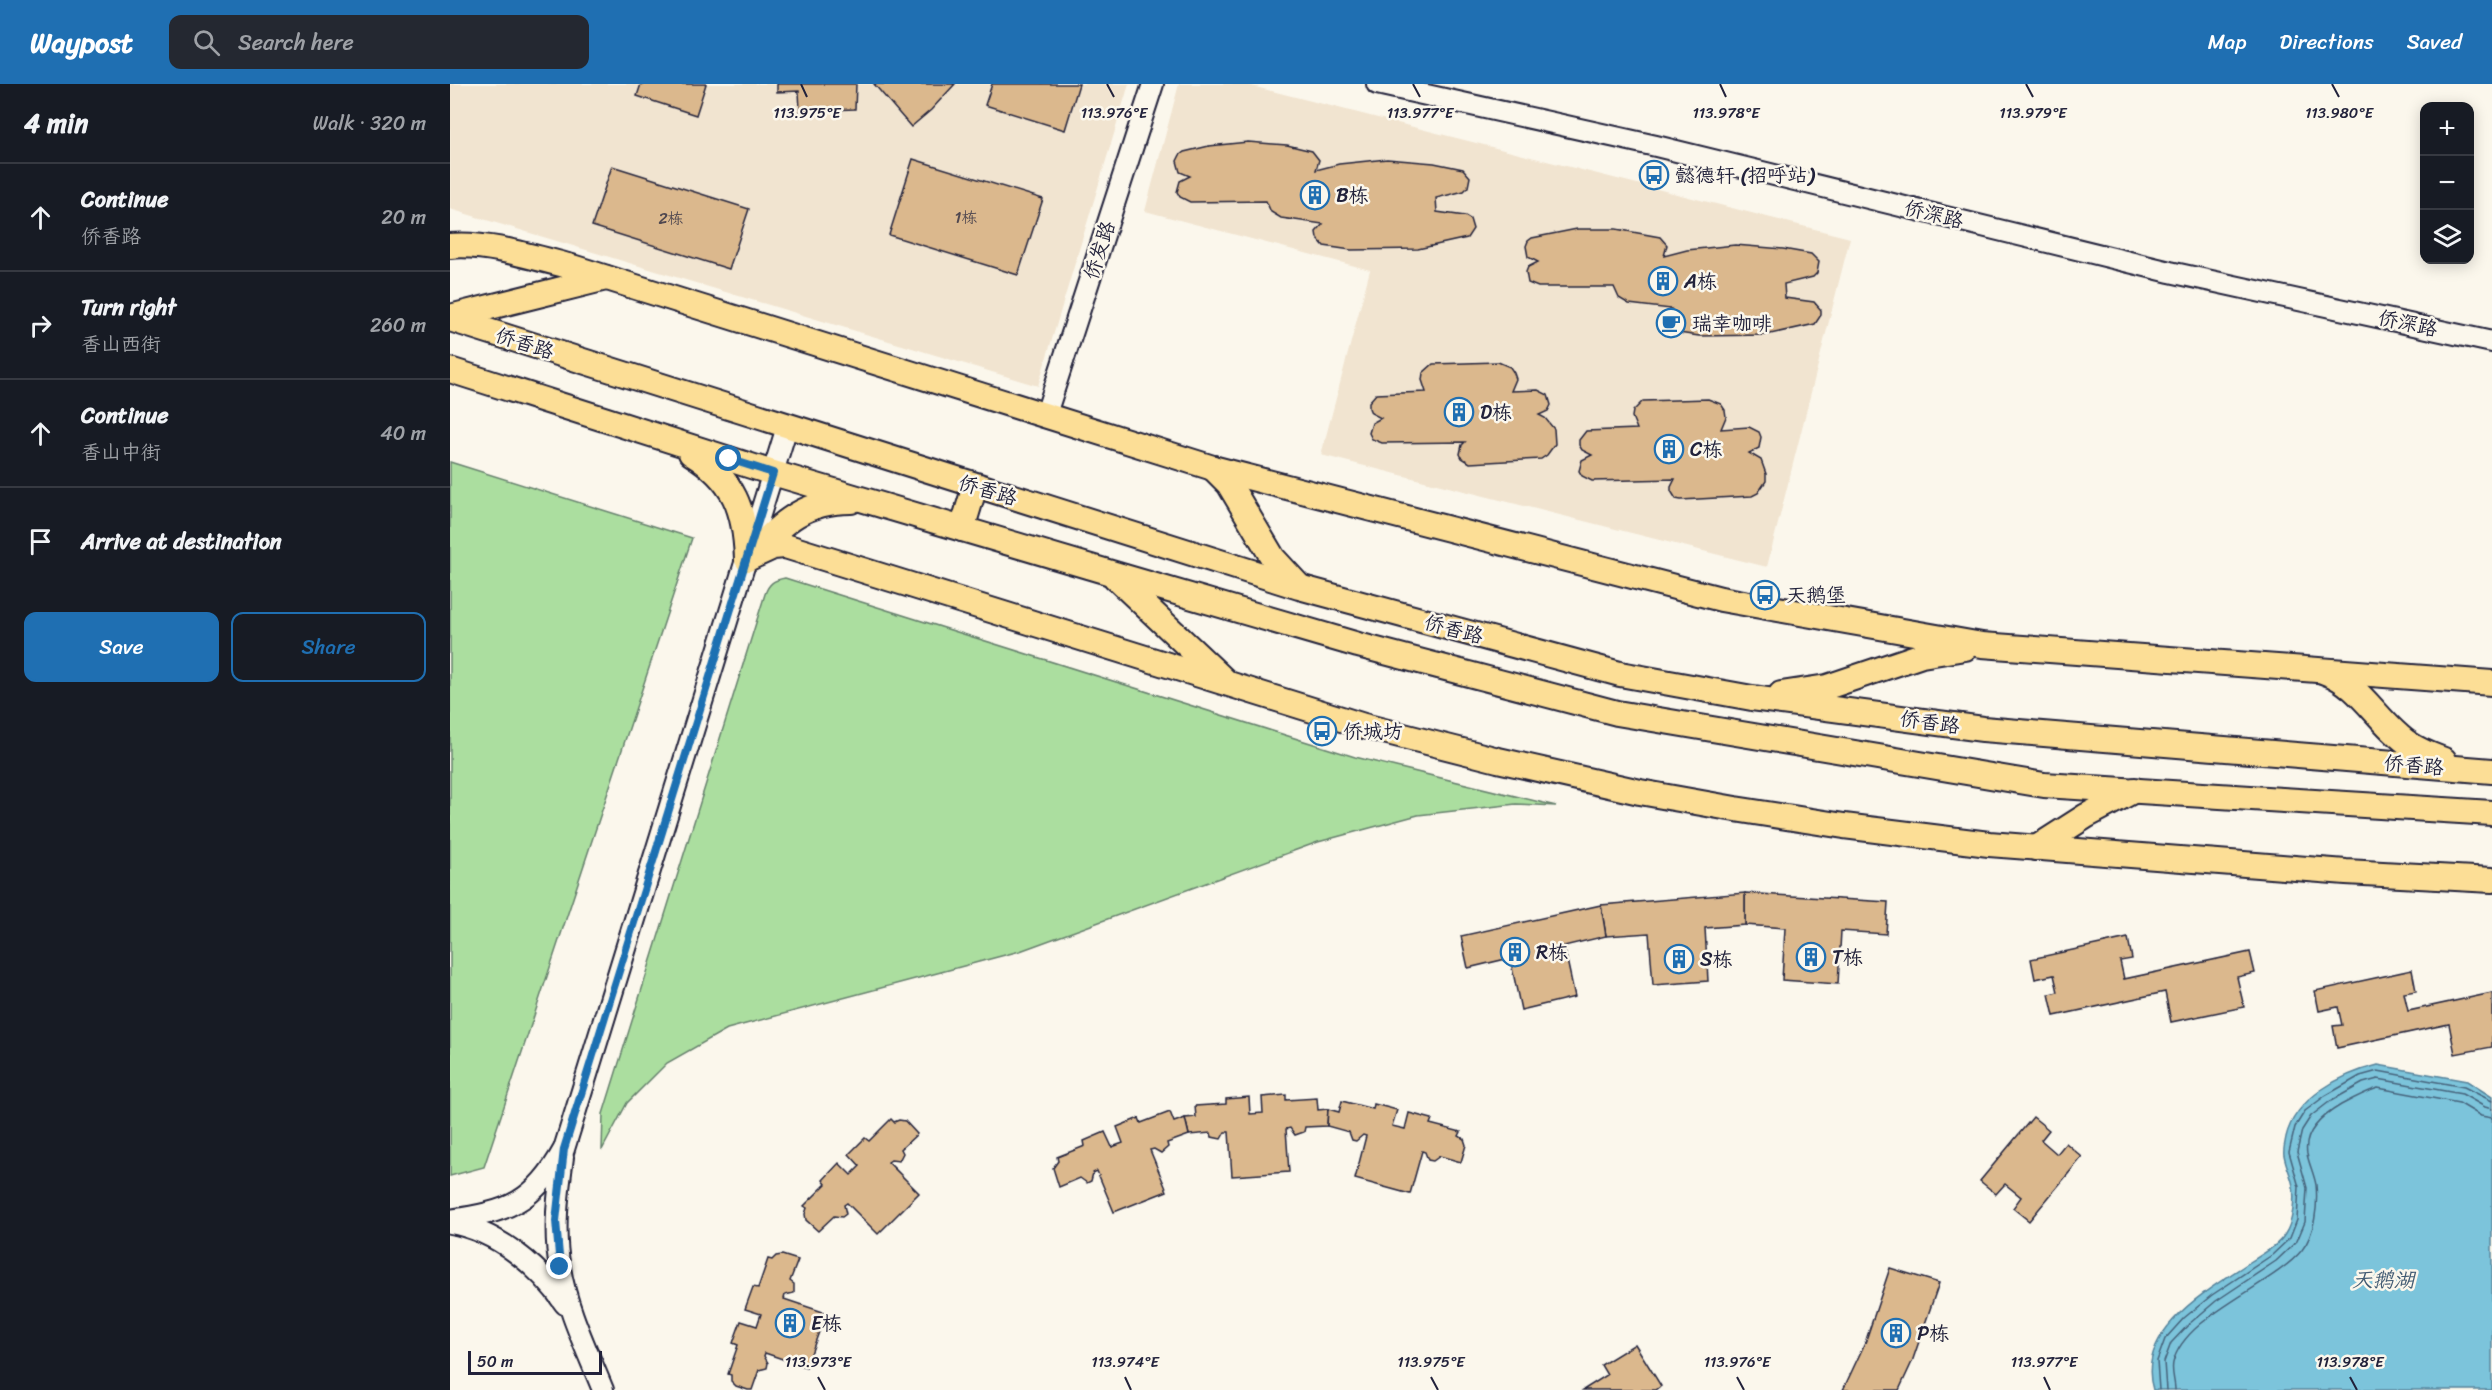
<!DOCTYPE html>
<html lang="en">
<head>
<meta charset="utf-8">
<style>
	body { margin:0; font-family:Sriracha,"LXGW WenKai TC",sans-serif; background:#242831; color:#f1f3f6 }
	.controls { position:absolute; right:18px; top:18px; display:grid; overflow:hidden; border-radius:12px; box-shadow:0 3px 15px #0003 }
	.controls button { width:54px; height:54px; display:grid; place-items:center; padding:0; border:0; border-bottom:2px solid #363941; background:#171b24; color:#f1f3f6; font:30px sans-serif }
	.scale { position:absolute; left:18px; bottom:15px; width:134px; box-sizing:border-box; padding-left:6px; border:3px solid #22223b; border-top:0; font-size:16px; line-height:21px; white-space:nowrap; color:#22223b; -webkit-text-stroke:4px #fbf7ec; paint-order:stroke }
	.stop { position:absolute; width:18px; height:18px; margin:-14px; border:4px solid #1f6fb2; border-radius:50%; background:#fff }
	.stop.end { background:#1f6fb2; border-color:#fff; box-shadow:0 2px 6px #0008 }
	.list { margin:0; padding:0; list-style:none }
	h2 { display:flex; justify-content:space-between; align-items:center; height:78px; margin:0; padding:0 24px; font-size:26px }
	h2 small { font-size:20px; font-weight:400; color:#9ea1a6 }
	.list li { display:grid; grid-template-columns:39px 1fr auto; gap:18px; align-items:center; box-sizing:border-box; height:108px; padding:0 24px; border-top:2px solid #363941 }
	.list b { display:block; font-size:22px; white-space:nowrap }
	.list p { margin:0; font-size:20px; white-space:nowrap; color:#9ea1a6 }
	.list em { font-size:20px; font-style:normal; color:#9ea1a6 }
	.actions { display:flex; gap:12px; padding:18px 24px }
	.actions a { flex:1; padding:14px 0; border:2px solid #1f6fb2; border-radius:12px; text-align:center; font-size:21px; color:#1f6fb2 }
	.actions .main { background:#1f6fb2; color:#fff }
	.icon { flex:none; width:33px; height:33px; fill:none; stroke:currentColor; stroke-width:2; stroke-linecap:round; stroke-linejoin:round }
	.map { position:relative; flex:none; width:2042px; height:1306px; overflow:hidden }
	header { display:flex; align-items:center; gap:36px; box-sizing:border-box; height:84px; padding:0 30px; background:#1f6fb2; color:#fff }
	header strong { font-size:28px }
	nav { display:flex; gap:33px; margin-inline-start:auto; font-size:21px }
	.search { width:420px; height:54px; background:#242831; display:flex; align-items:center; gap:15px; box-sizing:border-box; padding:0 21px; border-radius:12px; color:#9ea1a6; font-size:22px }
	main { display:flex }
	aside { flex:1; background:#171b24 }
	.map>svg:first-child { display:block }
	.built { fill:#f1e4d0 }
	.green { fill:#abde9f; stroke:#66806d; stroke-width:1.5 }
	.water { fill:#7bc4db; stroke:#57839b; stroke-width:1.5 }
	.lines { fill:none; stroke-linecap:round; stroke-linejoin:round }
	.shore { stroke:#46637b; stroke-width:1.5 }
	.building { fill:#dbb88d; stroke:#22223b; stroke-width:1.5 }
	.minor-casing { stroke:#22223b; stroke-width:24 }
	.major-casing { stroke:#22223b; stroke-width:28 }
	.minor { stroke:#fbf7ec; stroke-width:20 }
	.major { stroke:#fcde96; stroke-width:24 }
	.route { stroke:#1f6fb2; stroke-width:8 }
	.ticks { fill:none; stroke:#22223b; stroke-width:2 }
	.labels { text-anchor:middle; stroke-width:5; stroke-linejoin:round; paint-order:stroke }
	.number-label { font-size:16px; fill:#504850 }
	.poi-label { font-size:20px; fill:#22223b; stroke:#fbf7ec; text-anchor:start }
	.street-label { font-size:20px; fill:#22223b; stroke:#fbf7ec }
	.water-label { font-size:21px; font-style:italic; fill:#415b73; stroke:#fbf7ec }
	.ticks-label { font-size:15px; text-anchor:middle; fill:#22223b; stroke:#fbf7ec; stroke-width:5; stroke-linejoin:round; paint-order:stroke }
</style>
</head>
<body>
<header>
<strong>Waypost</strong>
<div class="search"><svg class="icon" aria-label="search" viewBox="0 0 24 24"><circle cx="10" cy="10" r="6"/><path d="M15 15l6 6"/></svg>Search here</div>
<nav><a>Map</a><a>Directions</a><a>Saved</a></nav>
</header>
<main>
<aside>
<h2>4 min<small>Walk · 320 m</small></h2>
<ul class="list">
<li><svg class="icon" aria-label="ahead" viewBox="0 0 24 24"><path d="M12 20V5M6 11l6-6 6 6"/></svg><div><b>Continue</b><p>侨香路</p></div><em>20 m</em></li>
<li><svg class="icon" aria-label="right" viewBox="0 0 24 24"><path d="M7 20v-9h11M14 6l5 5-5 5"/></svg><div><b>Turn right</b><p>香山西街</p></div><em>260 m</em></li>
<li><svg class="icon" aria-label="ahead" viewBox="0 0 24 24"><path d="M12 20V5M6 11l6-6 6 6"/></svg><div><b>Continue</b><p>香山中街</p></div><em>40 m</em></li>
<li><svg class="icon" aria-label="arrive" viewBox="0 0 24 24"><path d="M6 21V4h12l-3 4 3 4H6"/></svg><div><b>Arrive at destination</b></div></li>
</ul>
<div class="actions"><a class="main">Save</a><a>Share</a></div>
</aside>
<div class="map">
<svg width="2042" height="1306" viewBox="0 0 2042 1306">
	<rect width="100%" height="100%" fill="#fbf7ec"/>
	<filter id="ink" filterUnits="userSpaceOnUse"><feTurbulence type="fractalNoise" baseFrequency=".0167" numOctaves="2"/><feDisplacementMap in="SourceGraphic" scale="12" xChannelSelector="R" yChannelSelector="G"/><feConvolveMatrix kernelMatrix="1 2 1 2 8 2 1 2 1" color-interpolation-filters="sRGB"/></filter>
	<g filter="url(#ink)">
		<!-- built -->
		<g class="built">
			<path d="M 0,0 L 679,0 L 588,302 L 0,125 Z"/>
			<path d="M 729,0 L 794,0 L 1400,154 L 1317,483 L 871,371 L 920,186 L 695,127 Z"/>
		</g>
		<!-- green -->
		<g class="green">
			<path d="M 0,378 L 242,454 L 34,1083 L 0,1092 Z"/>
			<path d="M 335,494 L 905,673 L 1106,722 L 1066,720 L 968,731 L 868,758 L 570,867 L 277,945 L 217,979 L 177,1019 L 152,1066 L 153,1030 L 315,510 C 319,499 324,496 335,494 Z"/>
		</g>
		<!-- water -->
		<path class="water" d="M 1928,981 L 2017,997 L 2042,1013 L 2042,1306 L 1703,1306 C 1685,1246 1758,1206 1800,1178 C 1811,1171 1828,1162 1835,1150 C 1843,1138 1845,1116 1843,1102 C 1841,1091 1836,1082 1834,1071 C 1833,1066 1835,1059 1836,1053 C 1845,1014 1891,990 1928,981 Z"/>
		<g class="lines">
			<!-- shore -->
			<g class="shore">
				<path d="M 1709,1306 L 1707,1277 L 1715,1255 L 1734,1234 L 1762,1211 L 1822,1171 L 1840,1154 L 1847,1136 L 1849,1103 L 1839,1068 L 1845,1043 L 1855,1027 L 1875,1012 L 1910,992 L 1928,987 L 2014,1003 L 2042,1017"/>
				<path d="M 1716,1306 L 1714,1278 L 1721,1259 L 1739,1240 L 1766,1217 L 1826,1177 L 1847,1157 L 1855,1138 L 1857,1104 L 1847,1068 L 1852,1046 L 1861,1032 L 1879,1018 L 1913,999 L 1928,995 L 2012,1010 L 2035,1023 L 2042,1025"/>
				<path d="M 1725,1306 C 1725,1297 1721,1288 1723,1279 C 1733,1232 1823,1202 1852,1166 C 1865,1150 1868,1121 1866,1101 C 1864,1090 1859,1080 1857,1070 C 1853,1047 1874,1031 1891,1021 C 1904,1014 1915,1008 1928,1004 L 2009,1019 L 2031,1032 L 2042,1034"/>
			</g>
		</g>
		<!-- building -->
		<g class="building">
			<path d="M 191,0 L 256,0 L 246,31 L 187,12 Z"/>
			<path d="M 327,0 L 406,0 L 405,25 L 350,27 L 349,7 L 327,8 Z"/>
			<path d="M 424,0 L 505,0 L 481,26 L 461,43 Z"/>
			<path d="M 542,0 L 629,0 L 615,46 L 535,21 Z"/>
			<path d="M 798,58 L 837,61 L 862,67 L 869,76 L 866,86 L 889,80 L 937,75 L 984,79 L 1013,85 L 1020,93 L 1018,103 L 1014,107 L 986,114 L 987,128 L 1015,132 L 1020,135 L 1023,145 L 1017,154 L 968,165 L 901,166 L 874,162 L 867,154 L 866,148 L 873,140 L 831,134 L 821,128 L 816,117 L 740,118 L 730,113 L 727,108 L 730,97 L 740,92 L 730,88 L 727,77 L 730,71 L 734,68 L 759,62 Z"/>
			<path d="M 463,75 L 593,115 L 568,191 L 439,151 Z"/>
			<path d="M 162,82 L 299,125 L 279,185 L 142,142 Z"/>
			<path d="M 1127,145 L 1166,145 L 1210,153 L 1217,161 L 1214,172 L 1237,166 L 1285,161 L 1333,165 L 1361,170 L 1369,178 L 1367,189 L 1363,193 L 1334,200 L 1335,214 L 1364,218 L 1371,226 L 1371,231 L 1365,240 L 1316,251 L 1249,252 L 1222,248 L 1215,240 L 1217,229 L 1221,225 L 1179,220 L 1169,214 L 1164,203 L 1088,203 L 1078,199 L 1076,188 L 1078,183 L 1088,178 L 1078,173 L 1076,162 L 1078,157 L 1082,154 Z"/>
			<path d="M 1048,278 L 1060,283 L 1064,289 L 1066,295 L 1061,307 L 1088,306 L 1098,311 L 1101,321 L 1098,327 L 1089,331 L 1095,334 L 1104,345 L 1105,360 L 1097,371 L 1091,375 L 1020,379 L 1012,374 L 1010,370 L 1012,361 L 1015,358 L 932,359 L 922,355 L 919,349 L 922,339 L 931,334 L 921,329 L 919,324 L 919,318 L 926,310 L 976,308 L 972,296 L 973,289 L 983,280 Z"/>
			<path d="M 1258,315 L 1271,320 L 1275,326 L 1276,333 L 1271,345 L 1299,343 L 1309,348 L 1311,353 L 1309,364 L 1299,369 L 1311,376 L 1316,390 L 1316,397 L 1308,409 L 1302,412 L 1231,416 L 1226,415 L 1221,407 L 1221,403 L 1225,395 L 1142,397 L 1132,392 L 1129,387 L 1132,376 L 1142,371 L 1132,366 L 1129,361 L 1129,356 L 1136,347 L 1187,345 L 1182,333 L 1183,327 L 1193,317 Z"/>
			<path d="M 1295,809 L 1438,818 L 1436,850 L 1391,847 L 1388,900 L 1332,896 L 1335,844 L 1295,841 Z"/>
			<path d="M 1295,809 L 1295,841 L 1255,844 L 1258,897 L 1203,901 L 1199,849 L 1156,852 L 1151,821 Z"/>
			<path d="M 1151,821 L 1156,852 L 1114,862 L 1125,913 L 1071,926 L 1060,874 L 1018,884 L 1011,852 Z"/>
			<path d="M 1678,854 L 1682,875 L 1670,877 L 1674,895 L 1800,868 L 1805,889 L 1787,893 L 1794,923 L 1721,938 L 1715,908 L 1604,932 L 1599,910 L 1608,908 L 1604,891 L 1585,895 L 1581,875 Z"/>
			<path d="M 1962,886 L 1966,907 L 1954,909 L 1958,927 L 2042,909 L 2042,963 L 2005,970 L 1999,940 L 1887,964 L 1883,942 L 1892,941 L 1888,923 L 1869,927 L 1865,907 Z"/>
			<path d="M 836,1011 L 836,1016 L 867,1014 L 868,1026 L 878,1025 L 877,1042 L 855,1043 L 854,1048 L 845,1051 L 840,1044 L 836,1045 L 839,1088 L 782,1092 L 779,1048 L 775,1048 L 771,1055 L 762,1053 L 761,1049 L 739,1051 L 735,1034 L 746,1033 L 745,1022 L 776,1020 L 776,1015 L 799,1013 L 800,1030 L 813,1029 L 812,1013 Z"/>
			<path d="M 892,1017 L 923,1025 L 924,1020 L 947,1026 L 942,1042 L 955,1045 L 959,1029 L 982,1035 L 980,1040 L 1011,1048 L 1009,1052 L 1014,1055 L 1016,1061 L 1011,1078 L 990,1072 L 983,1077 L 978,1076 L 975,1068 L 972,1067 L 960,1110 L 905,1095 L 916,1052 L 913,1051 L 906,1057 L 902,1056 L 899,1048 L 877,1042 L 878,1025 L 889,1028 Z"/>
			<path d="M 720,1028 L 724,1038 L 735,1034 L 739,1051 L 717,1059 L 718,1063 L 711,1069 L 704,1065 L 700,1066 L 717,1107 L 664,1128 L 647,1087 L 643,1089 L 641,1097 L 637,1099 L 630,1094 L 609,1103 L 603,1084 L 608,1077 L 607,1073 L 635,1062 L 634,1057 L 655,1048 L 662,1063 L 673,1059 L 667,1043 L 689,1034 L 691,1039 Z"/>
			<path d="M 1583,1033 L 1599,1046 L 1591,1056 L 1607,1070 L 1616,1059 L 1632,1073 L 1579,1137 L 1563,1124 L 1571,1113 L 1555,1100 L 1546,1110 L 1530,1097 Z"/>
			<path d="M 441,1035 L 444,1038 L 449,1036 L 455,1037 L 467,1050 L 451,1065 L 453,1069 L 449,1077 L 441,1076 L 438,1078 L 469,1109 L 428,1150 L 397,1119 L 394,1121 L 396,1130 L 392,1133 L 384,1132 L 368,1147 L 356,1136 L 355,1130 L 357,1124 L 354,1122 L 376,1100 L 373,1096 L 389,1079 L 401,1091 L 410,1082 L 399,1070 L 415,1054 L 419,1057 Z"/>
			<path d="M 332,1171 L 348,1176 L 340,1197 L 344,1200 L 344,1209 L 335,1211 L 334,1215 L 376,1229 L 356,1283 L 315,1269 L 314,1272 L 318,1279 L 317,1284 L 309,1286 L 302,1306 L 298,1306 L 286,1302 L 281,1297 L 281,1291 L 278,1290 L 288,1261 L 283,1259 L 291,1237 L 307,1242 L 311,1230 L 295,1225 L 303,1203 L 308,1204 L 318,1175 L 322,1176 L 326,1172 Z"/>
			<path d="M 1440,1184 L 1489,1199 L 1462,1278 L 1449,1306 L 1393,1306 L 1415,1259 Z"/>
			<path d="M 1185,1260 L 1211,1302 L 1206,1306 L 1133,1306 L 1157,1291 L 1151,1281 Z"/>
		</g>
		<g class="lines">
			<!-- minor casing -->
			<g class="minor-casing">
				<g id="minor">
					<path d="M 927,0 L 1206,62 L 1720,188 L 2042,258"/>
					<path d="M 595,333 L 703,0"/>
					<path d="M 113,1073 C 108,1110 103,1147 110,1184 C 117,1226 137,1266 153,1306"/>
					<path d="M 0,1136 C 58,1128 85,1118 114,1065 L 337,343"/>
					<path d="M 0,1139 C 47,1147 89,1182 115,1220"/>
				</g>
			</g>
			<!-- major casing -->
			<g class="major-casing">
				<g id="major">
					<path d="M 0,162 C 35,158 87,174 122,183 L 763,384 L 1271,515 L 1532,561 L 2042,599"/>
					<path d="M 0,233 L 156,194"/>
					<path d="M 0,235 L 849,503 L 1170,590 L 1302,614 L 1533,645 L 2042,687"/>
					<path d="M 0,286 L 323,389 L 661,489 L 908,561 L 1167,629 L 1594,701 L 2042,729"/>
					<path d="M 241,369 C 285,396 295,426 297,475"/>
					<path d="M 763,384 L 779,400 L 823,474 L 848,501"/>
					<path d="M 512,445 L 525,402"/>
					<path d="M 303,469 C 334,437 355,417 401,417"/>
					<path d="M 297,475 L 323,463 L 335,462 L 914,642 L 1048,676 L 1190,708 L 1285,725 L 1394,742 L 1539,760 L 1896,788 L 2042,796"/>
					<path d="M 665,493 L 775,597"/>
					<path d="M 1875,588 C 1907,599 1924,631 1949,652 C 1962,664 1978,670 1994,676"/>
					<path d="M 1331,610 L 1377,603 L 1472,571 L 1515,564"/>
					<path d="M 1586,764 L 1636,732 L 1685,706"/>
				</g>
			</g>
			<!-- minor -->
			<use href="#minor" class="minor"/>
			<!-- major -->
			<use href="#major" class="major"/>
		</g>
	</g>
	<g class="lines" filter="url(#ink)">
		<!-- route -->
		<path class="route" d="M 110,1183 L 106,1137 L 114,1065 L 323,389 L 279,375"/>
	</g>
	<!-- ticks -->
	<path class="ticks" d="M 351,0 L 357,13M 657,0 L 664,13M 963,0 L 970,13M 1270,0 L 1276,13M 1576,0 L 1583,13M 1882,0 L 1889,13M 368,1293 L 375,1306M 675,1293 L 681,1306M 981,1293 L 988,1306M 1287,1293 L 1294,1306M 1594,1293 L 1600,1306M 1900,1293 L 1907,1306"/>
	<!-- icons -->
	<defs>
		<g id="bus-ring" transform="scale(1.5)"><circle r="9.5" fill="#fbf7ec" stroke="#1f6fb2" stroke-width="1.5"/><path d="M-5-6H5V4H4V6H2V4H-2V6H-4V4H-5ZM-3.5-4V0h7V-4ZM-3.5 1.2v1.5H-2V1.2ZM2 1.2v1.5H3.5V1.2Z" fill="#1f6fb2"/></g>
		<g id="building-ring" transform="scale(1.5)"><circle r="9.5" fill="#fbf7ec" stroke="#1f6fb2" stroke-width="1.5"/><path d="M-4-6H4V6H1V3H-1V6H-4ZM-2.5-4.3h1.7v1.8h-1.7ZM.8-4.3h1.7v1.8H.8ZM-2.5-1h1.7V.8h-1.7ZM.8-1h1.7V.8H.8Z" fill="#1f6fb2"/></g>
		<g id="cafe-ring" transform="scale(1.5)"><circle r="9.5" fill="#fbf7ec" stroke="#1f6fb2" stroke-width="1.5"/><path d="M-5.5-4.5H6V0H3Q3 3.5 0 3.5H-2.5Q-5.5 3.5-5.5 0ZM3-3.2v2h1.7v-2ZM-6 4.5H4V6H-6Z" fill="#1f6fb2"/></g>
	</defs>
	<g fill-rule="evenodd">
		<use href="#bus-ring" x="1204" y="91"/>
		<use href="#building-ring" x="865" y="111"/>
		<use href="#building-ring" x="1213" y="197"/>
		<use href="#cafe-ring" x="1221" y="239"/>
		<use href="#building-ring" x="1009" y="328"/>
		<use href="#building-ring" x="1219" y="365"/>
		<use href="#bus-ring" x="1315" y="511"/>
		<use href="#bus-ring" x="872" y="647"/>
		<use href="#building-ring" x="1065" y="868"/>
		<use href="#building-ring" x="1361" y="873"/>
		<use href="#building-ring" x="1229" y="875"/>
		<use href="#building-ring" x="340" y="1239"/>
		<use href="#building-ring" x="1446" y="1249"/>
	</g>
	<g class="labels">
		<!-- number labels -->
		<g class="number-label">
			<text x="516" y="139">1栋</text>
			<text x="221" y="140">2栋</text>
		</g>
		<!-- poi labels -->
		<g class="poi-label">
			<text x="1225" y="98">懿德轩 (招呼站)</text>
			<text x="886" y="118">B栋</text>
			<text x="1234" y="204">A栋</text>
			<text x="1242" y="246">瑞幸咖啡</text>
			<text x="1030" y="335">D栋</text>
			<text x="1240" y="372">C栋</text>
			<text x="1336" y="518">天鹅堡</text>
			<text x="893" y="654">侨城坊</text>
			<text x="1086" y="875">R栋</text>
			<text x="1382" y="880">T栋</text>
			<text x="1250" y="882">S栋</text>
			<text x="361" y="1246">E栋</text>
			<text x="1467" y="1256">P栋</text>
		</g>
		<!-- street labels -->
		<g class="street-label">
			<text transform="translate(1484 130) rotate(14)" y="7">侨深路</text>
			<text transform="translate(649 166) rotate(-72)" y="7">侨发路</text>
			<text transform="translate(1958 239) rotate(12)" y="7">侨深路</text>
			<text transform="translate(75 259) rotate(18)" y="7">侨香路</text>
			<text transform="translate(538 406) rotate(17)" y="7">侨香路</text>
			<text transform="translate(1004 545) rotate(15)" y="7">侨香路</text>
			<text transform="translate(1480 638) rotate(8)" y="7">侨香路</text>
			<text transform="translate(1964 681) rotate(5)" y="7">侨香路</text>
		</g>
		<!-- water labels -->
		<g class="water-label">
			<text x="1933" y="1203">天鹅湖</text>
		</g>
	</g>
	<g class="ticks-label">
		<text x="357" y="34">113.975°E</text>
		<text x="664" y="34">113.976°E</text>
		<text x="970" y="34">113.977°E</text>
		<text x="1276" y="34">113.978°E</text>
		<text x="1583" y="34">113.979°E</text>
		<text x="1889" y="34">113.980°E</text>
		<text x="368" y="1283">113.973°E</text>
		<text x="675" y="1283">113.974°E</text>
		<text x="981" y="1283">113.975°E</text>
		<text x="1287" y="1283">113.976°E</text>
		<text x="1594" y="1283">113.977°E</text>
		<text x="1900" y="1283">113.978°E</text>
	</g>
</svg>
<div class="controls">
<button>+</button>
<button>−</button>
<button><svg class="icon" aria-label="layers" viewBox="0 0 24 24"><path d="M12 4l9 5-9 5-9-5zM3 14l9 5 9-5"/></svg></button>
</div>
<div class="scale">50 m</div>
<div class="stop" style="left:279px;top:375px"></div>
<div class="stop end" style="left:110px;top:1183px"></div>
</div>
</main>
</body>
</html>
